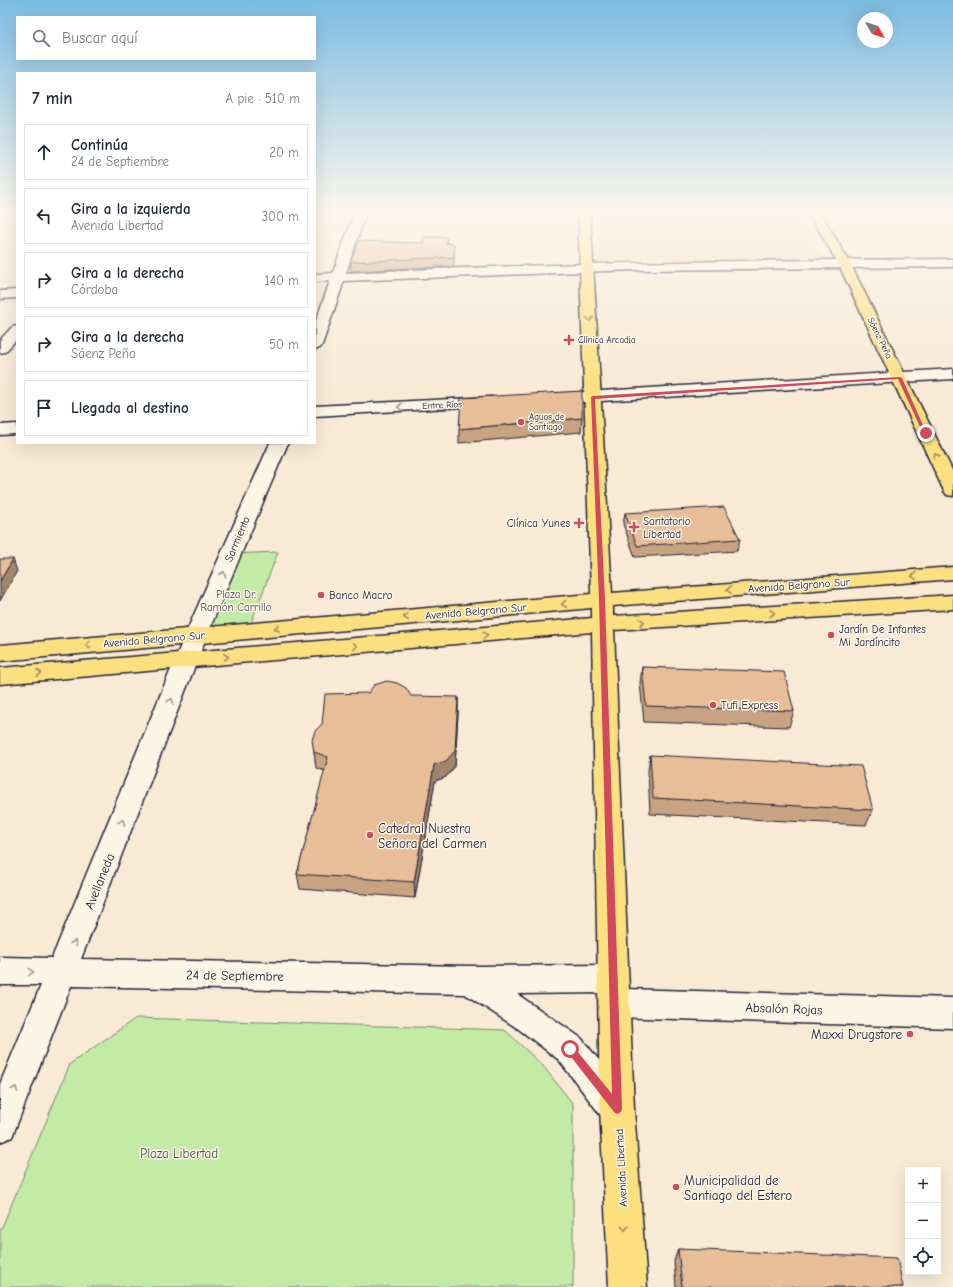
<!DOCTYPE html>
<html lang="es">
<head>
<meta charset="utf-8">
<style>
	body { margin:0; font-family:"Comic Neue",sans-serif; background:#f2f2f3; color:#1f2937 }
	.controls { position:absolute; right:12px; bottom:12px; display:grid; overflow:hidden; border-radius:0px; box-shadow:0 4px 16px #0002 }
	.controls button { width:36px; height:36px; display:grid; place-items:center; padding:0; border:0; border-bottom:1px solid #e0e1e3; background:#fff; color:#1f2937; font:20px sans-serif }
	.compass { position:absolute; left:857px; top:12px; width:36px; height:36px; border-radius:50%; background:#fff; box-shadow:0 4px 16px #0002; rotate:129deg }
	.stop { position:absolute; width:12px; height:12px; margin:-9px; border:3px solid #d1495b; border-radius:50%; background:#fff }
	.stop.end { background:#d1495b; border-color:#fff; box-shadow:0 1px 4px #0008 }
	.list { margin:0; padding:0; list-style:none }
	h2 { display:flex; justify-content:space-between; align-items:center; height:52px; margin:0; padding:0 16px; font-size:17px }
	h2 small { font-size:13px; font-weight:400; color:#747a83 }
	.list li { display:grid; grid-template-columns:26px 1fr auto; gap:12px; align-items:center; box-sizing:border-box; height:56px; margin:0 8px 8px; padding:0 8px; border:1px solid #e0e1e3; border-radius:0px }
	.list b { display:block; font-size:15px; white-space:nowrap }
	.list p { margin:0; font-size:13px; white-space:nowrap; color:#747a83 }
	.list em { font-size:13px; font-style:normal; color:#747a83 }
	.icon { flex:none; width:22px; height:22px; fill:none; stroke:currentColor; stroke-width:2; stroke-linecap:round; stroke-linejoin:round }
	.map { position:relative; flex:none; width:953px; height:1287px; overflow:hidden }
	.search { position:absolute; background:#fff; box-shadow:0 4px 16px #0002; left:16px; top:16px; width:300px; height:44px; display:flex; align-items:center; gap:10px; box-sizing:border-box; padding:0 14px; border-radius:0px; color:#747a83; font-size:15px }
	.panel { position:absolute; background:#fff; box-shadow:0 4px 16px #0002; left:16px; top:72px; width:300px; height:372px; border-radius:0px }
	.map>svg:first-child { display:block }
	.built { fill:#f3ddc2 }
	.green { fill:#c4eba5; stroke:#738670 }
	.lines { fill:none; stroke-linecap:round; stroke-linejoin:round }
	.minor-casing { stroke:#22223b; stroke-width:3 }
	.major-casing { stroke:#22223b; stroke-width:3 }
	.minor { fill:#fcf5e5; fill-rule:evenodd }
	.major { fill:#fce080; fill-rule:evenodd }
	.wall { fill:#c7a382; stroke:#22223b }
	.shaded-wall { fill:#a2856a; stroke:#22223b }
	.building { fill:#e7be97; stroke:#22223b }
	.oneway { stroke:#9a8a61 }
	.oneway2 { stroke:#9a9698 }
	.route { fill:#d1495b }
	.poi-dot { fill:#d1495b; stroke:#fcf5e5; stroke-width:1.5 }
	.labels { text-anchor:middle; stroke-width:3; stroke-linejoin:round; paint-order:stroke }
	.far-street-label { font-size:9px; fill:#22223b; stroke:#fcf5e5 }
	.far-poi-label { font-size:9px; fill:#22223b; stroke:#fcf5e5; text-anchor:start }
	.poi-label { font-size:11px; fill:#22223b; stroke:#fcf5e5; text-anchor:start }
	.street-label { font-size:11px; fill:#22223b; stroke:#fcf5e5 }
	.park-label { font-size:11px; fill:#4a5456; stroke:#fcf5e5 }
	.near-poi-label { font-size:13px; fill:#22223b; stroke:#fcf5e5; text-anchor:start }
	.near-street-label { font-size:13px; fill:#22223b; stroke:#fcf5e5 }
	.near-park-label { font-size:13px; fill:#4a5456; stroke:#fcf5e5 }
</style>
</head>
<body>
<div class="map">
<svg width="953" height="1287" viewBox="0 0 953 1287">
	<rect width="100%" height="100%" fill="#f8ead5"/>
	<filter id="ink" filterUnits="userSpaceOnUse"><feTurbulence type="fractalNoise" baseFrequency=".025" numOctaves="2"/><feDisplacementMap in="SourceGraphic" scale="8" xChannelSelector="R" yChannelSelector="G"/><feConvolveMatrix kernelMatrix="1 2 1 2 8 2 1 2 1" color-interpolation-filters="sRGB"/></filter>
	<g filter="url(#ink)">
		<!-- built -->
		<path class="built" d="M 597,213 L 796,213 L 825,261 L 598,263 Z"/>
		<!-- green -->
		<g class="green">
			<path d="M 278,552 L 251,623 L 203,627 L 232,554 Z"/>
			<path d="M 136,1018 L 505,1030 L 543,1066 L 573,1104 L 573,1287 L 0,1287 L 0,1232 L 70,1064 Z"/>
		</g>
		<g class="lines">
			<!-- minor casing -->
			<g class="minor-casing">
				<g id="minor">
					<path d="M 355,210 L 367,210 L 346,273 C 548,263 751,260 953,259 L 953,267 L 634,270 L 344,281 L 322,345 L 320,348 L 315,349 L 315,324 L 330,281 L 315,282 L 315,274 L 333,273 Z"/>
					<path d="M 17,290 L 17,298 L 0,299 L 0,291 Z"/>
					<path d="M 17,326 L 17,339 L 5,352 L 0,353 L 0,340 L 12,327 Z"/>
					<path d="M 953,369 L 953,379 L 553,404 L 547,402 L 545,399 L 547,396 L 553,394 Z"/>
					<path d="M 491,397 L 497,399 L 499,402 L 497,405 L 315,416 L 315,406 Z"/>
					<path d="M 17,424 L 17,434 L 0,435 L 0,425 Z"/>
					<path d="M 270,443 L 288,443 L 207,635 L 81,959 L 470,966 L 613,965 L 624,969 L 628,979 L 623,989 L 953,998 L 953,1028 L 614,1017 L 603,1013 L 599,1003 L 603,993 L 517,994 L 581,1038 L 629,1097 L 634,1109 L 629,1121 L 617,1126 L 605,1121 L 559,1060 L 520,1030 L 465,994 L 71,986 L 12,1137 L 0,1142 L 0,1084 L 41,985 L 0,985 L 0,957 L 52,958 L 185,635 Z"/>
				</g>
			</g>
			<!-- major casing -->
			<g class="major-casing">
				<g id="major">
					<path d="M 578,210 L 590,210 L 612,593 L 953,567 L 953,579 L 613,606 L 613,616 L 953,595 L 953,609 L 614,630 L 634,1109 L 647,1287 L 609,1287 L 600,1109 L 592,632 L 0,684 L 0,668 L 592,618 L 592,608 L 0,661 L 0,645 L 591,594 Z"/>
					<path d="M 807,210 L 819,210 L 850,263 L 953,472 L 953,496 L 947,495 L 944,491 L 838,263 Z"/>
				</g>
			</g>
			<!-- minor -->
			<use href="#minor" class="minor"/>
			<!-- major -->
			<use href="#major" class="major"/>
		</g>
		<!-- wall -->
		<g class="wall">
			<path d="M 447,243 L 454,244 L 454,266 L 351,271 L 350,262 Z"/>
			<path d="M 582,418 L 581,432 L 459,443 L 459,429 Z"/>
			<path d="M 625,513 L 740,539 L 737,551 L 635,557 L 623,524 Z"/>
			<path d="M 642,667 L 794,711 L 789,727 L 644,722 L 640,683 Z"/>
			<path d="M 458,697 L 458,713 L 455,766 L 446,777 L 435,781 L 415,898 L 300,889 L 297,874 L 325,771 L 316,768 L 314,752 Z"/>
			<path d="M 650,755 L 873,810 L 866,825 L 650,814 L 648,771 Z"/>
			<path d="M 678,1249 L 903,1287 L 676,1287 L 674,1261 Z"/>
		</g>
		<!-- shaded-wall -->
		<g class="shaded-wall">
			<path d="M 13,559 L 17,571 L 0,601 L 0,581 Z"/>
			<path d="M 458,697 L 458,713 L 455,766 L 446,777 L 435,781 L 415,898 L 414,882 L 434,765 Z"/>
		</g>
		<!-- building -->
		<g class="building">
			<path d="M 423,237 L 447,237 L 446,243 L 454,244 L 454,257 L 350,262 L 359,241 L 423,243 Z"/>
			<path d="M 582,391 L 582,418 L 459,429 L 461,398 Z"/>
			<path d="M 724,507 L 740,539 L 637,546 L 625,513 Z"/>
			<path d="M 0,559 L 13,559 L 0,581 Z"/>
			<path d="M 642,667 L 784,672 L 794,711 L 646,706 Z"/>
			<path d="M 387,681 L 397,683 L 406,688 L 411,696 L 458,697 L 455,751 L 446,761 L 434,765 L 414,882 L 297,874 L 328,757 L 314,752 L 312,740 L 315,731 L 322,724 L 325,694 L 368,693 L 374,685 Z"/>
			<path d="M 650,755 L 861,766 L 873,810 L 653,798 Z"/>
			<path d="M 678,1249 L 897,1258 L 903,1287 L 682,1287 Z"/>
		</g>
		<!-- one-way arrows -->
		<defs><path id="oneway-chevron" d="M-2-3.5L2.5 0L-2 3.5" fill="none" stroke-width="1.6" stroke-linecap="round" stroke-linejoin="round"/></defs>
		<g class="oneway">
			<use href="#oneway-chevron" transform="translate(590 319) rotate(88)"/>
			<use href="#oneway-chevron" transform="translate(936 456) rotate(-116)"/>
			<use href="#oneway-chevron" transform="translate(914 576) rotate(176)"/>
			<use href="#oneway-chevron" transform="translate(729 590) rotate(176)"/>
			<use href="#oneway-chevron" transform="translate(564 604) rotate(175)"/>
			<use href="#oneway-chevron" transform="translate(772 613) rotate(-4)"/>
			<use href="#oneway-chevron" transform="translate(406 617) rotate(175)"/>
			<use href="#oneway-chevron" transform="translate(642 622) rotate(-4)"/>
			<use href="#oneway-chevron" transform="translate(277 628) rotate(175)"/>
			<use href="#oneway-chevron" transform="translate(485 635) rotate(-5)"/>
			<use href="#oneway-chevron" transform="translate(88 645) rotate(175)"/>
			<use href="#oneway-chevron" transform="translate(355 646) rotate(-5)"/>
			<use href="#oneway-chevron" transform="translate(226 657) rotate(-5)"/>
			<use href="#oneway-chevron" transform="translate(39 673) rotate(-5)"/>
			<use href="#oneway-chevron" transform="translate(625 1228) rotate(87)"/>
		</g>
		<g class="oneway2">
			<use href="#oneway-chevron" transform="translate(400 407) rotate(177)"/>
			<use href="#oneway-chevron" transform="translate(223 574) rotate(-67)"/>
			<use href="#oneway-chevron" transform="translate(171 701) rotate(-68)"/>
			<use href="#oneway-chevron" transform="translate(122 822) rotate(-68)"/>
			<use href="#oneway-chevron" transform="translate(74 943) rotate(-68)"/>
			<use href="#oneway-chevron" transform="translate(31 972) rotate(2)"/>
			<use href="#oneway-chevron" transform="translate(15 1089) rotate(-67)"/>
		</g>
	</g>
	<!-- sky -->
	<linearGradient id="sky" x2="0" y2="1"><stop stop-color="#7cbce2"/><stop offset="0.54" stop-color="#fcf6ec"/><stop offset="1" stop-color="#fcf6ec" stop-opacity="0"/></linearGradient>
	<rect width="953" height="390" fill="url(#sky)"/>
	<!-- route -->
	<path class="route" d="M 899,377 L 902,378 L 927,434 L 923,433 L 898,379 L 595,399 L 605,600 L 622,1109 L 621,1112 L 617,1114 L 614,1112 L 565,1049 L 567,1046 L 570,1045 L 573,1046 L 612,1094 L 599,600 L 591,397 L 593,396 Z"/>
	<!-- markers -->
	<g class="poi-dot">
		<path d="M567 334h4v4h4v4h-4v4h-4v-4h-4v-4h4z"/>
		<circle cx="521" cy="422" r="4"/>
		<path d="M577 517h4v4h4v4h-4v4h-4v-4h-4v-4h4z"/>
		<path d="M632 521h4v4h4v4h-4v4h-4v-4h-4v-4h4z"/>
		<circle cx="321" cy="595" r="4"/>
		<circle cx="831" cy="635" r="4"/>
		<circle cx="713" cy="705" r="4"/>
		<circle cx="370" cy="835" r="4"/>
		<circle cx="910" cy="1034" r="4"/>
		<circle cx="676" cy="1187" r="4"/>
	</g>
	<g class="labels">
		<!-- far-street labels -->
		<g class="far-street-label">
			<text transform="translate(880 338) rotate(64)" y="3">Sáenz Peña</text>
			<text transform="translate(442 405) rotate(-3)" y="3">Entre Ríos</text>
		</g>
		<!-- far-poi labels -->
		<g class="far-poi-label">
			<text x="578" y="343">Clínica Arcadia</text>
			<text x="529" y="420">Aguas de<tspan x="529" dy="10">Santiago</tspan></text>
		</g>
		<!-- poi labels -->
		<g class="poi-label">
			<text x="643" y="525">Santatorio<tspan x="643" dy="13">Libertad</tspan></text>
			<text x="570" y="527" text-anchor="end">Clínica Yunes</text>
			<text x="329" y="599">Banco Macro</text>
			<text x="839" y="633">Jardín De Infantes<tspan x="839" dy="13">Mi Jardíncito</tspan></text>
			<text x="721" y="709">Tufi Express</text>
		</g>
		<!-- street labels -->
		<g class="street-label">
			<text transform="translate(237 539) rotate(-67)" y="4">Sarmiento</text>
			<text transform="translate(799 585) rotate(-4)" y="4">Avenida Belgrano Sur</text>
			<text transform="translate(476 611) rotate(-5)" y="4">Avenida Belgrano Sur</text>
			<text transform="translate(154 639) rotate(-5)" y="4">Avenida Belgrano Sur</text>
			<text transform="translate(621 1168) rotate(-93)" y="4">Avenida Libertad</text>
		</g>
		<!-- park labels -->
		<g class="park-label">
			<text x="236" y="598">Plaza Dr.<tspan x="236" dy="13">Ramón Carrillo</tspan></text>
		</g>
		<!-- near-poi labels -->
		<g class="near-poi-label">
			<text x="378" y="833">Catedral Nuestra<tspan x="378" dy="15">Señora del Carmen</tspan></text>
			<text x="902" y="1039" text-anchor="end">Maxxi Drugstore</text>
			<text x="684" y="1185">Municipalidad de<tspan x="684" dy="15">Santiago del Estero</tspan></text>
		</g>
		<!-- near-street labels -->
		<g class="near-street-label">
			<text transform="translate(99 881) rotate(-68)" y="5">Avellaneda</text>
			<text transform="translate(235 975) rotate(1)" y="5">24 de Septiembre</text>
			<text transform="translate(784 1008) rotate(2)" y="5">Absalón Rojas</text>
		</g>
		<!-- near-park labels -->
		<g class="near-park-label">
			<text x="179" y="1158">Plaza Libertad</text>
		</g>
	</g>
</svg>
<div class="controls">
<button>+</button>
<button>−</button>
<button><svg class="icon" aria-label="locate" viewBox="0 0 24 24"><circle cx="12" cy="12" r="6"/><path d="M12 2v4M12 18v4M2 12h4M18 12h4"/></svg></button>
</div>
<svg class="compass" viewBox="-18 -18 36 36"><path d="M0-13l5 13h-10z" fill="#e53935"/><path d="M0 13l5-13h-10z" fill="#747a83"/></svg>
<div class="stop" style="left:570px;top:1049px"></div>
<div class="stop end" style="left:926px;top:433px"></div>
<div class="search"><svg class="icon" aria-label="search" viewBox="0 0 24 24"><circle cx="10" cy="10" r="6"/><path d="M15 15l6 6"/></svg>Buscar aquí</div>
<section class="panel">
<h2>7 min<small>A pie · 510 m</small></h2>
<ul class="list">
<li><svg class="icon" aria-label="ahead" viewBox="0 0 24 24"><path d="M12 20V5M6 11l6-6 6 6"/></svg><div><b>Continúa</b><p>24 de Septiembre</p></div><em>20 m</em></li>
<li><svg class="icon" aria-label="left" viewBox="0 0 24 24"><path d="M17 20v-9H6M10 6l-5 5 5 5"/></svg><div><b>Gira a la izquierda</b><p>Avenida Libertad</p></div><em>300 m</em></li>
<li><svg class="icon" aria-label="right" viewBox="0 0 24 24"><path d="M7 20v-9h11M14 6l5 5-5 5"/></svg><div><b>Gira a la derecha</b><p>Córdoba</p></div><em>140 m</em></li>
<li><svg class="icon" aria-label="right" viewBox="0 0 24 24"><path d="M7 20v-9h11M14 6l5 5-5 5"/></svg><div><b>Gira a la derecha</b><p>Sáenz Peña</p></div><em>50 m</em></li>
<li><svg class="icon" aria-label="arrive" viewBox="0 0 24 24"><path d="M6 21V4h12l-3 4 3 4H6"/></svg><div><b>Llegada al destino</b></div></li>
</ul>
</section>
</div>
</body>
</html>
